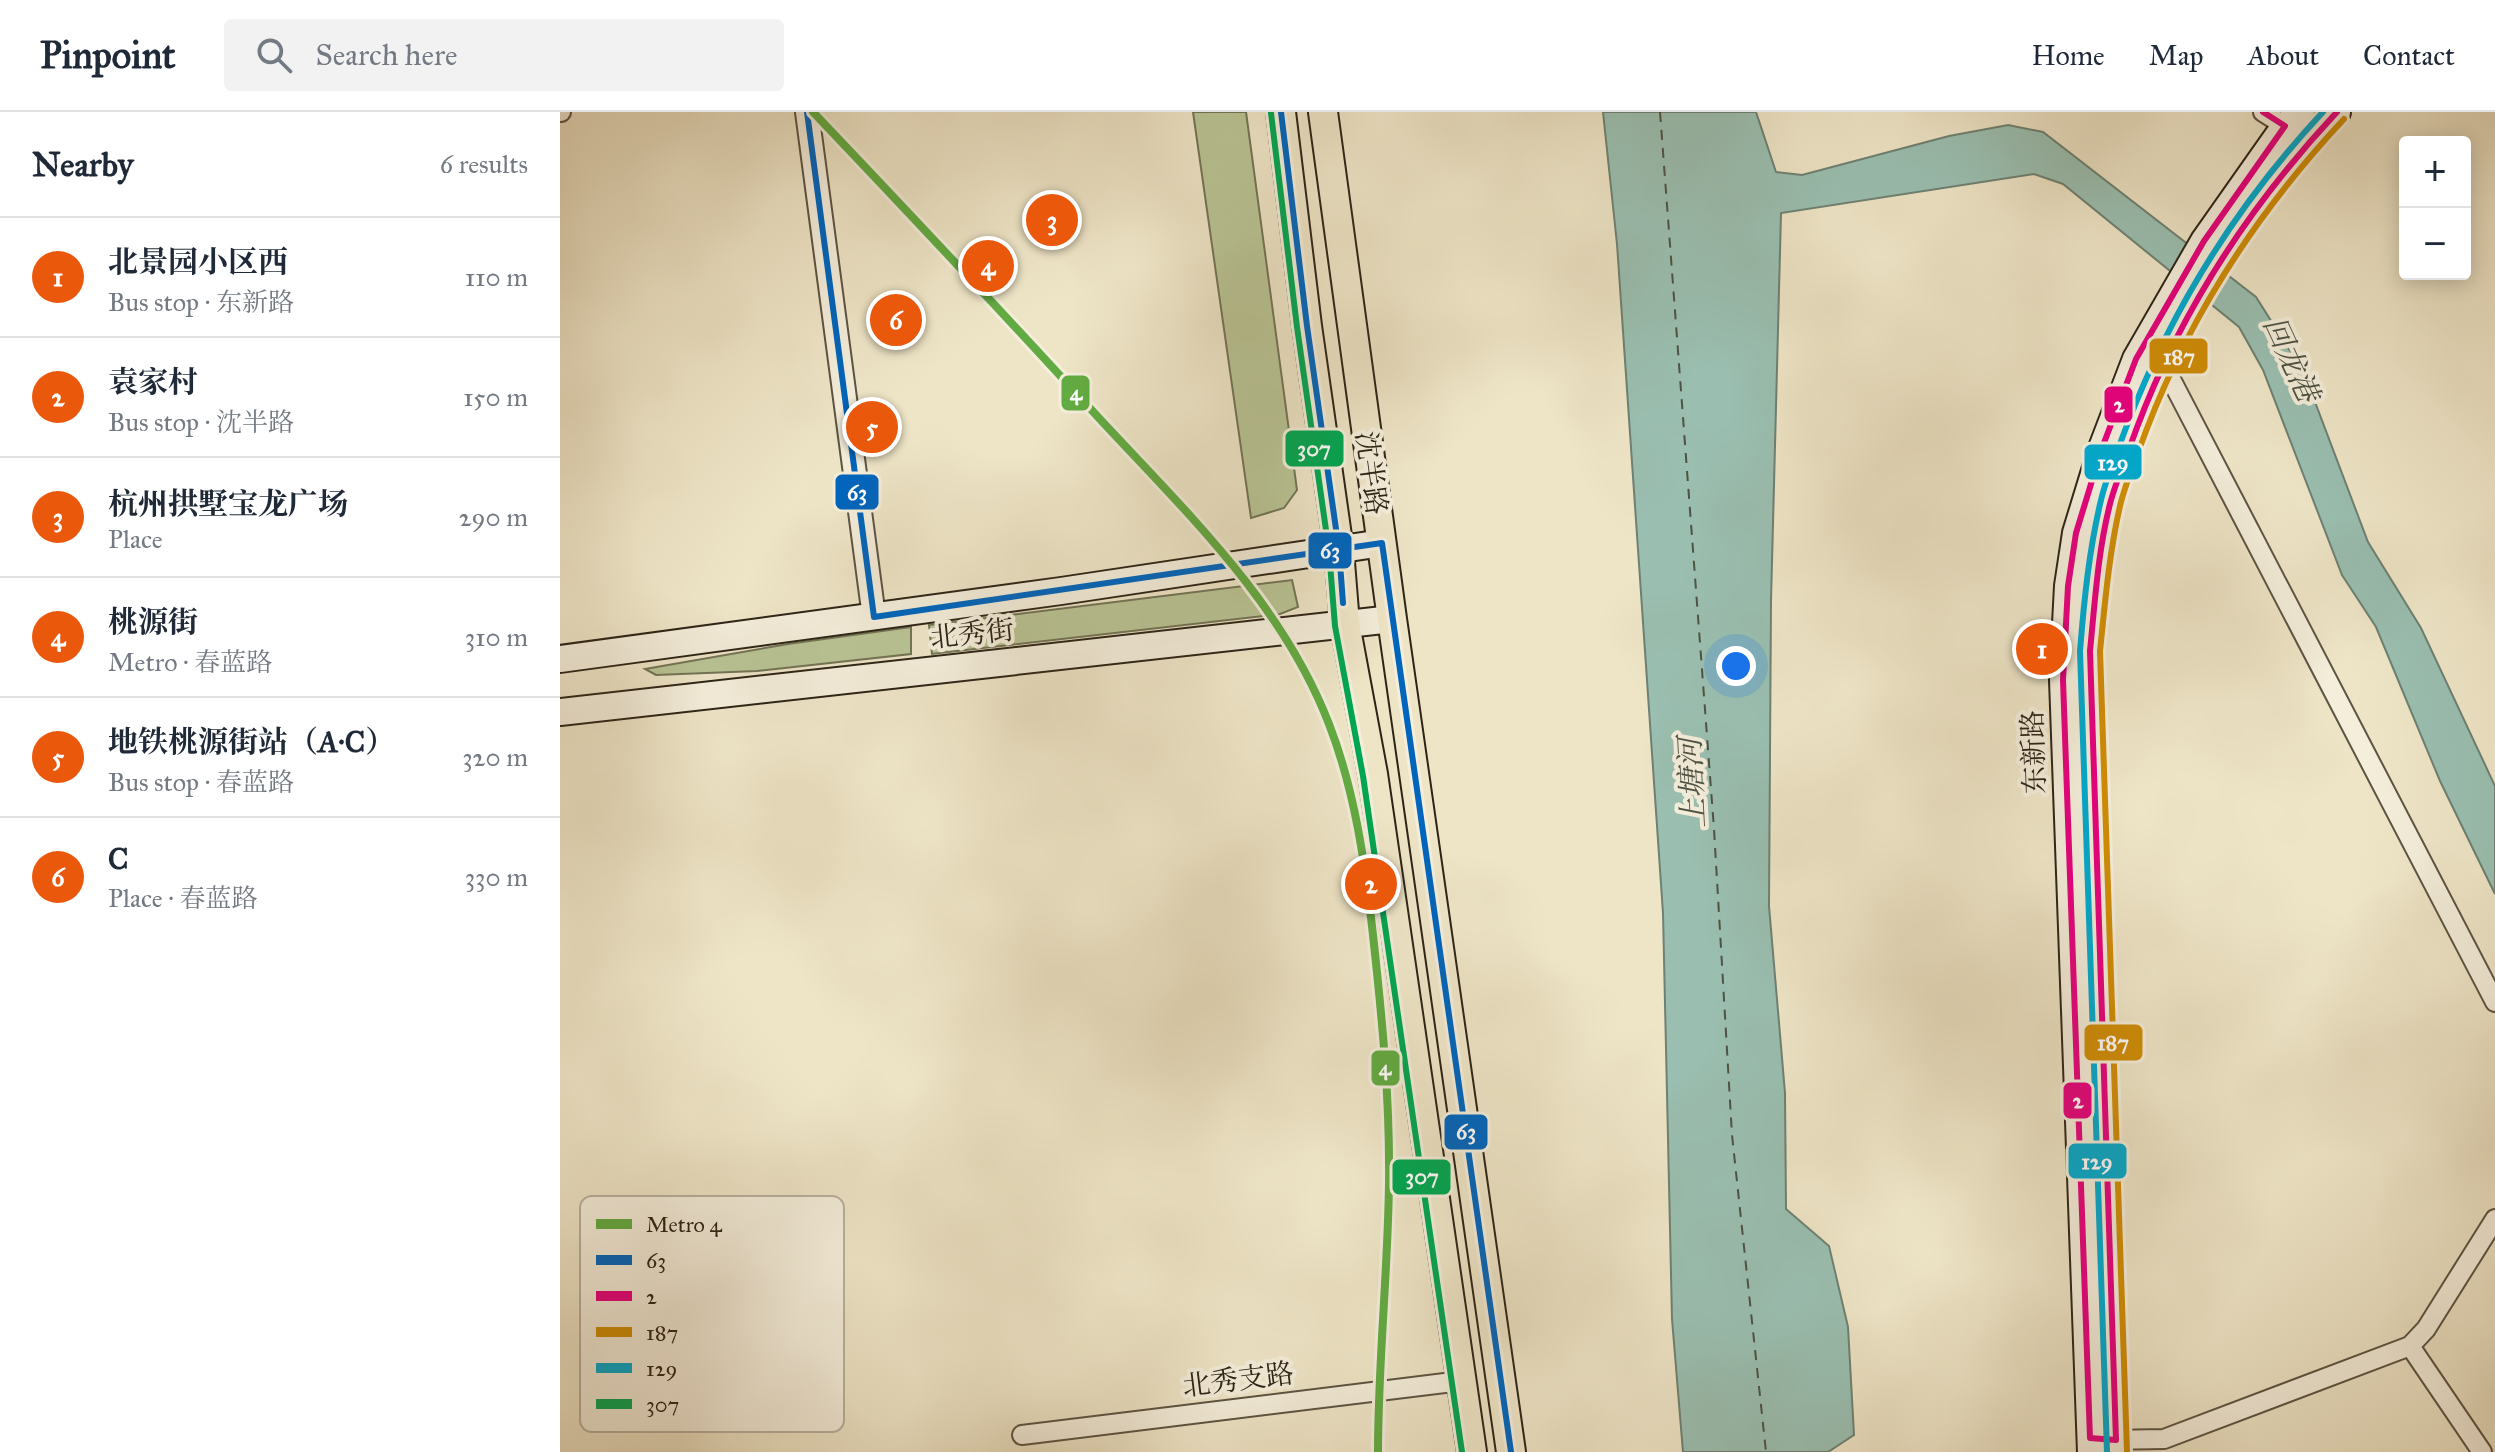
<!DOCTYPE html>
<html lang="en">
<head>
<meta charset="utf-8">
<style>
	body { margin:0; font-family:"IM FELL Great Primer","Noto Serif SC",serif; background:#f2f2f3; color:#1f2937 }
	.controls { position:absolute; right:24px; top:24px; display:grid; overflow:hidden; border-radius:8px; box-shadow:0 4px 20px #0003 }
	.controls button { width:72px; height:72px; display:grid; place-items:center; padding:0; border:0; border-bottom:2px solid #e0e1e3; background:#fff; color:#1f2937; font:40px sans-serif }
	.you { position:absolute; left:1176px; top:554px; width:28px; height:28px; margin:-20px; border:6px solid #fff; border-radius:50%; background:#1a73e8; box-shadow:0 0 0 12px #1a73e833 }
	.badge { display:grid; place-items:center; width:52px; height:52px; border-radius:50%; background:#ea580c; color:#fff; font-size:26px; font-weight:700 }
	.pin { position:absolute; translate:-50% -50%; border:4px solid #fff; box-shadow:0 2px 8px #0006 }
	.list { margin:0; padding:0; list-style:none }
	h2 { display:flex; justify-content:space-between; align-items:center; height:104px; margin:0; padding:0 32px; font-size:34px }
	h2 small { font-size:26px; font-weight:400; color:#747a83 }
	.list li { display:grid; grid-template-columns:52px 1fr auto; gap:24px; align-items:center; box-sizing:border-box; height:120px; padding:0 32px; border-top:2px solid #e0e1e3 }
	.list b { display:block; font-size:30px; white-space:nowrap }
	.list p { margin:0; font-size:26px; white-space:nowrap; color:#747a83 }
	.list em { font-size:26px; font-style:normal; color:#747a83 }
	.icon { flex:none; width:44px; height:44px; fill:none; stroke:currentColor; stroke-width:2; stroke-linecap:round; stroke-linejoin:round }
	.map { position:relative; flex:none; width:1935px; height:1340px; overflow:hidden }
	header { display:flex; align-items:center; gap:48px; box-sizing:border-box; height:112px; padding:0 40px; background:#fff; border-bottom:2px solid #e0e1e3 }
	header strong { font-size:38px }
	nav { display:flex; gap:44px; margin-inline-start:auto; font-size:28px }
	.search { width:560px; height:72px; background:#f2f2f3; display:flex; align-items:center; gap:20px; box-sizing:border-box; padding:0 28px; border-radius:8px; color:#747a83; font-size:30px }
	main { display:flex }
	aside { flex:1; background:#fff }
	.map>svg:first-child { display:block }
	.green { fill:#b9c495; stroke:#737456; stroke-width:2 }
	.water { fill:#9abfb1; stroke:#6e8173; stroke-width:2 }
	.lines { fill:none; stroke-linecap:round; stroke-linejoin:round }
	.ferry { stroke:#4e5245; stroke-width:2; stroke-dasharray:10 8; stroke-linecap:butt }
	.minor-casing { stroke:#5d5443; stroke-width:22 }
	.tertiary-casing { stroke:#5d5443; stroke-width:26 }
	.secondary-casing { stroke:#2d2417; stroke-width:30 }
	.primary-casing { stroke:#2d2417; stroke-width:32 }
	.minor { stroke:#f4eedb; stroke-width:18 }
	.tertiary { stroke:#f4eedb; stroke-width:22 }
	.secondary { stroke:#f4eedb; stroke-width:26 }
	.primary { stroke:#eee5c7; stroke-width:28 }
	.bus-1-casing { stroke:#f4eedb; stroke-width:12 }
	.bus-2-casing { stroke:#f4eedb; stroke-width:12 }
	.bus-3-casing { stroke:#f4eedb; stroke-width:12 }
	.bus-4-casing { stroke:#f4eedb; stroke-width:12 }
	.bus-5-casing { stroke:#f4eedb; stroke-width:12 }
	.bus-1 { stroke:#0065bd; stroke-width:6 }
	.bus-2 { stroke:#e5007d; stroke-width:6 }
	.bus-3 { stroke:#cf8c05; stroke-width:6 }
	.bus-4 { stroke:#00a9ce; stroke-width:6 }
	.bus-5 { stroke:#00a651; stroke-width:6 }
	.metro-1-casing { stroke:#f4eedb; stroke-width:14 }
	.metro-1 { stroke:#62ab42; stroke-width:8 }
	.labels { text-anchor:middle; stroke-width:8; stroke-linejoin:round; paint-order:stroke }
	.street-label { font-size:28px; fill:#2d2417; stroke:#f4eedb }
	.water-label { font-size:30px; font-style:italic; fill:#4e5245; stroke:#f4eedb }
	.key { fill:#f4eedb; stroke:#b8b1a0; stroke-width:2 }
	.key-label { font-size:22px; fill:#2d2417 }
	.line-badge { stroke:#f4eedb; stroke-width:3 }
	.badge-label { font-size:22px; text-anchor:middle; font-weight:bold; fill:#fff }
</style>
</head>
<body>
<header>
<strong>Pinpoint</strong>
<div class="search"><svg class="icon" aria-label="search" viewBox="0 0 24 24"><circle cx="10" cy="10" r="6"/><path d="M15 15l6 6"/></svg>Search here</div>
<nav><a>Home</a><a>Map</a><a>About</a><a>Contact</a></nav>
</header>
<main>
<aside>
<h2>Nearby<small>6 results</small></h2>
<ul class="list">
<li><span class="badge">1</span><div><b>北景园小区西</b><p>Bus stop · 东新路</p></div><em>110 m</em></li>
<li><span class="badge">2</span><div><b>袁家村</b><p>Bus stop · 沈半路</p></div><em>150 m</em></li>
<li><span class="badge">3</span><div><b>杭州拱墅宝龙广场</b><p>Place</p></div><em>290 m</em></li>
<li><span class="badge">4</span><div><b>桃源街</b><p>Metro · 春蓝路</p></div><em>310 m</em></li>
<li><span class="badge">5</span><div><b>地铁桃源街站（A·C）</b><p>Bus stop · 春蓝路</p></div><em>320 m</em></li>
<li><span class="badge">6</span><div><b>C</b><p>Place · 春蓝路</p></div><em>330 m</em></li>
</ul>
</aside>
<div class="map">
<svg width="1935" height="1340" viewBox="0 0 1935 1340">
	<rect width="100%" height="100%" fill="#eee5c7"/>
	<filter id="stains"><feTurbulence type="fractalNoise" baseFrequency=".0025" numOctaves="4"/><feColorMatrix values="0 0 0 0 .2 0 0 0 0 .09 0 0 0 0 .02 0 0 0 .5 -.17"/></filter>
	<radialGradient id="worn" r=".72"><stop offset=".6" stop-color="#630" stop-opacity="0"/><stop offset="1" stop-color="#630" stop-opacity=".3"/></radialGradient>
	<!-- green -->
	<g class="green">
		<path d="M 633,0 L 686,0 L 737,378 L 724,396 L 691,406 Z"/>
		<path d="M 732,468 L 738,495 L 720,502 L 372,542 L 369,513 Z"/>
		<path d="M 351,515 L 351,542 L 197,559 L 96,563 L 85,557 L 228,532 Z"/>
	</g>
	<!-- water -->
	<path class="water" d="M 1043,0 L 1196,0 L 1216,60 L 1242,63 L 1389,24 L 1448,13 L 1483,20 L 1696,185 L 1744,261 L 1808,430 L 1861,516 L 1935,674 L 1935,782 L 1880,669 L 1816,515 L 1782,463 L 1703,258 L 1679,215 L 1503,72 L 1474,62 L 1221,101 L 1211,489 L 1209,794 L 1225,981 L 1226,1097 L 1269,1134 L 1288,1215 L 1294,1323 L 1268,1340 L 1123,1340 L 1112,1207 L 1103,801 L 1057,132 Z"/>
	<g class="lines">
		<!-- ferry -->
		<path class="ferry" d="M 1100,0 L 1154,717 L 1172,1023 L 1206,1340"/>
		<!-- minor casing -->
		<g class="minor-casing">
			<g id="minor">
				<path d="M 0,0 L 1,0"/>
				<path d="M 1703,0 L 1725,14"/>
				<path d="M 1603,252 L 1935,890"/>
				<path d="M 1850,1234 L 1922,1340"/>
				<path d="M 462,1323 L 901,1269"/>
				<path d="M 1547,1328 L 1604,1327 L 1850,1234 L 1866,1217 L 1935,1107"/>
			</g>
		</g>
		<!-- tertiary casing -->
		<g class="tertiary-casing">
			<path id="tertiary" d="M 247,0 L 314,505"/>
		</g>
		<!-- secondary casing -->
		<g class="secondary-casing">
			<g id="secondary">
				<path d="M 0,547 L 501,479 L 822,431"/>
				<path d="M 0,600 L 832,507"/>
				<path d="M 1531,1340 L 1503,568 L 1508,474 L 1516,421 L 1542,336 L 1576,247 L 1644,129 L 1725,14 L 1741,0"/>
				<path d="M 1557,1340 L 1530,539 C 1535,489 1539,438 1551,389 C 1556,370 1565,351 1571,332 C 1614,207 1685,93 1777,0"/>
			</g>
		</g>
		<!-- primary casing -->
		<g class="primary-casing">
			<g id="primary">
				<path d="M 721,0 L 747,214 L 779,438 L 785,512 L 813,662 L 912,1340"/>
				<path d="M 763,0 L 832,507 L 951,1340"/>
			</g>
		</g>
		<!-- minor -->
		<use href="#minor" class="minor"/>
		<!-- tertiary -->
		<use href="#tertiary" class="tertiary"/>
		<!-- secondary -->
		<use href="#secondary" class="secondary"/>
		<!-- primary -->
		<use href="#primary" class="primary"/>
		<!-- bus-1 casing -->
		<g class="bus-1-casing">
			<g id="bus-1">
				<path d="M 247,0 L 314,505 L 822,431 L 951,1340"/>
				<path d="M 721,0 L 747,214 L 779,438 L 783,491"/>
			</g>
		</g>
		<!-- bus-2 casing -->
		<g class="bus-2-casing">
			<path id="bus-2" d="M 1703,0 L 1725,14 L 1644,129 L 1576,247 L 1542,336 L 1516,421 L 1508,474 L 1503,568 L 1530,1326 L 1556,1328 L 1530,539 C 1535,489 1538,437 1551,388 C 1558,364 1568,341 1576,318 C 1621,198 1689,94 1777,0"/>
		</g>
		<!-- bus-3 casing -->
		<g class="bus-3-casing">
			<path id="bus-3" d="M 1567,1340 L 1540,539 C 1545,491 1549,442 1560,394 C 1566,369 1577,344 1586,319 C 1631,201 1698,99 1784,7"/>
		</g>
		<!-- bus-4 casing -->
		<g class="bus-4-casing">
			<path id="bus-4" d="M 1547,1340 L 1520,539 C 1524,489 1529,438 1541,388 C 1547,363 1558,338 1567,313 C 1612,196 1677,92 1763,0"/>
		</g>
		<!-- bus-5 casing -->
		<g class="bus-5-casing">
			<path id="bus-5" d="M 711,1 L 737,215 L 769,439 L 775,514 L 803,664 L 902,1340"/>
		</g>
		<!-- bus-1 -->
		<use href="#bus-1" class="bus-1"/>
		<!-- bus-2 -->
		<use href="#bus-2" class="bus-2"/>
		<!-- bus-3 -->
		<use href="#bus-3" class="bus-3"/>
		<!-- bus-4 -->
		<use href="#bus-4" class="bus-4"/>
		<!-- bus-5 -->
		<use href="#bus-5" class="bus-5"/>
		<!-- metro-1 casing -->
		<g class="metro-1-casing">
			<path id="metro-1" d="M 253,0 C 349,101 444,202 538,305 C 625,399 722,490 769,612 C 795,679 805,751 813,823 C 822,905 830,987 829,1070 C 828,1160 818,1250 818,1340"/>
		</g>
		<!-- metro-1 -->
		<use href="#metro-1" class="metro-1"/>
	</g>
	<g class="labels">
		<!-- street labels -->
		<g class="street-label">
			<text transform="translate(812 361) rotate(82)" y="10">沈半路</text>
			<text transform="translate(412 521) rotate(-6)" y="10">北秀街</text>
			<text transform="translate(1473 640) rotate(-92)" y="10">东新路</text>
			<text transform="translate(678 1267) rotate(-7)" y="10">北秀支路</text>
		</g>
		<!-- water labels -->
		<g class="water-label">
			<text transform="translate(1731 247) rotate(65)" y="10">回龙港</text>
			<text transform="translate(1132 671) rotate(-93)" y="10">上塘河</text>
		</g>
	</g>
	<!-- legend -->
	<rect x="20" y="1084" width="264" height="236" rx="12" class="key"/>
	<rect x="36" y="1107" width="36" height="10" fill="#62ab42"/>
	<rect x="36" y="1143" width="36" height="10" fill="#0065bd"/>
	<rect x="36" y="1179" width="36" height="10" fill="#e5007d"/>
	<rect x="36" y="1215" width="36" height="10" fill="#cf8c05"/>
	<rect x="36" y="1251" width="36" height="10" fill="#00a9ce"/>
	<rect x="36" y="1287" width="36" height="10" fill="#00a651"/>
	<g class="key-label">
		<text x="86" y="1120">Metro 4</text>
		<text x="86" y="1156">63</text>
		<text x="86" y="1192">2</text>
		<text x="86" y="1228">187</text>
		<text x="86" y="1264">129</text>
		<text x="86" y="1300">307</text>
	</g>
	<g class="line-badge">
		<rect x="1588" y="225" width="61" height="38" rx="8" fill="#cf8c05"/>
		<rect x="500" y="262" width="31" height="38" rx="8" fill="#62ab42"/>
		<rect x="1543" y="273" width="31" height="39" rx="8" fill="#e5007d"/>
		<rect x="724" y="317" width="61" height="39" rx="8" fill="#00a651"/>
		<rect x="1523" y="331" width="60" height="38" rx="8" fill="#00a9ce"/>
		<rect x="274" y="361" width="46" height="38" rx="8" fill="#0065bd"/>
		<rect x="747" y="419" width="46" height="39" rx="8" fill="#0065bd"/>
		<rect x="1523" y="911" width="61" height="39" rx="8" fill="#cf8c05"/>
		<rect x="810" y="937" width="31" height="38" rx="8" fill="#62ab42"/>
		<rect x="1502" y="969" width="31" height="39" rx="8" fill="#e5007d"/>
		<rect x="883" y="1001" width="46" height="38" rx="8" fill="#0065bd"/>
		<rect x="1507" y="1030" width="61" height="38" rx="8" fill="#00a9ce"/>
		<rect x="831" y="1046" width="61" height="38" rx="8" fill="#00a651"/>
	</g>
	<g class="badge-label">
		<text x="1619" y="252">187</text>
		<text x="516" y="288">4</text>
		<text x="1559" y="300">2</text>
		<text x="754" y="344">307</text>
		<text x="1553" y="358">129</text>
		<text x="297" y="388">63</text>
		<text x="770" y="446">63</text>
		<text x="1553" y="938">187</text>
		<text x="825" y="963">4</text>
		<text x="1518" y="996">2</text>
		<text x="906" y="1027">63</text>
		<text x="1537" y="1057">129</text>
		<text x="862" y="1072">307</text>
	</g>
	<rect width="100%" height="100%" filter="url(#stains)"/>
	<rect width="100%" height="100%" fill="url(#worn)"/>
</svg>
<div class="controls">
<button>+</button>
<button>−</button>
</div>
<div class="you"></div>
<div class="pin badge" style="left:1482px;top:537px">1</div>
<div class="pin badge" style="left:811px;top:772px">2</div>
<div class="pin badge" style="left:492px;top:108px">3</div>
<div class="pin badge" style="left:428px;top:154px">4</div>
<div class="pin badge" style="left:312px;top:315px">5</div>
<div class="pin badge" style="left:336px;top:208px">6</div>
</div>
</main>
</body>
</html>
